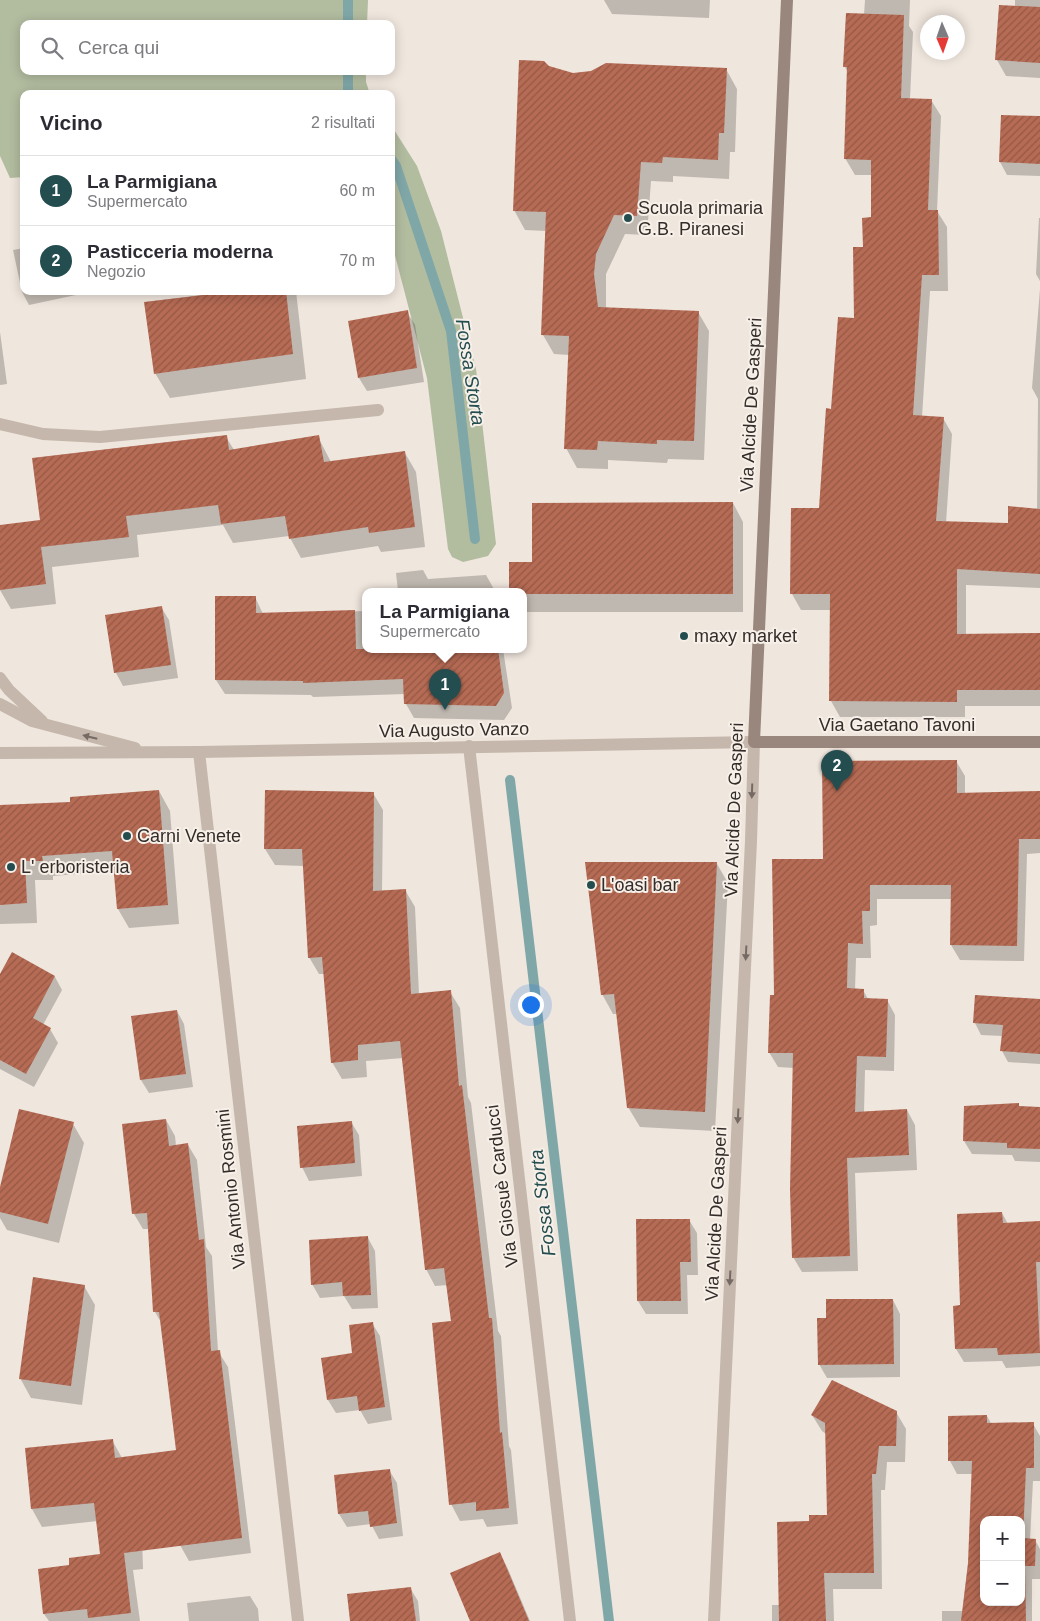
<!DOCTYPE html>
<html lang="it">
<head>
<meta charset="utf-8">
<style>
	body { margin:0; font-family:Helvetica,sans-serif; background:#f2f2f3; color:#2b2b33 }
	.controls { position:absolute; right:15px; bottom:15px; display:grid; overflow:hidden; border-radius:10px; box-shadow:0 2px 12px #0003 }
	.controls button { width:45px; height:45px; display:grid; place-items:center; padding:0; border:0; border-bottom:1px solid #e1e1e2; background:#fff; color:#2b2b33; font:25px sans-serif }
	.compass { position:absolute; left:920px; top:15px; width:45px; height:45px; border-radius:50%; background:#fff; box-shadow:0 2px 12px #0003; rotate:178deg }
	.you { position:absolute; left:530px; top:1004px; width:18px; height:18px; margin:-12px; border:4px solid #fff; border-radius:50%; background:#1a73e8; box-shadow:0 0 0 8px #1a73e833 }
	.badge { display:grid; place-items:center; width:32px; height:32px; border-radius:50%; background:#244d50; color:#fff; font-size:16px; font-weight:700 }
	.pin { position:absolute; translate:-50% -41px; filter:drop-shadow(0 1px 2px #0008) }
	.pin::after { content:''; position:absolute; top:26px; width:18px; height:15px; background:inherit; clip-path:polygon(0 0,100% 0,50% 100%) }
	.popup { position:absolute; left:362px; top:588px; width:165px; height:65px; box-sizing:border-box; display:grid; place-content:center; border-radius:10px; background:#fff; filter:drop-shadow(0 1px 4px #0005); font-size:16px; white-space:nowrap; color:#7c7c81 }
	.popup b { font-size:19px; color:#2b2b33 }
	.popup::after { content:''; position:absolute; left:50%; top:100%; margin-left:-10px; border:10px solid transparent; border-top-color:#fff }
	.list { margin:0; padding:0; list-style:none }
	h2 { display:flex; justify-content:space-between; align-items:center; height:65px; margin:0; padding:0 20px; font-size:21px }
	h2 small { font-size:16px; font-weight:400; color:#7c7c81 }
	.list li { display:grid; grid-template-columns:32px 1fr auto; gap:15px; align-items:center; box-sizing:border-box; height:70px; padding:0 20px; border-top:1px solid #e1e1e2 }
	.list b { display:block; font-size:19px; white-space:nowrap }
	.list p { margin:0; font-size:16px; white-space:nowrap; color:#7c7c81 }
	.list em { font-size:16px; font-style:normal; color:#7c7c81 }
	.icon { flex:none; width:28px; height:28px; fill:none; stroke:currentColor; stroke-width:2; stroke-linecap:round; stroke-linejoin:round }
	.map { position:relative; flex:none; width:1040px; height:1621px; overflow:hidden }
	.search { position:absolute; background:#fff; box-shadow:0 2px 12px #0003; left:20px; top:20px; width:375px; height:55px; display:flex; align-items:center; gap:12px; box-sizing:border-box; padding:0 18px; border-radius:10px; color:#7c7c81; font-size:19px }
	.panel { position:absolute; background:#fff; box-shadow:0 2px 12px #0003; left:20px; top:90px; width:375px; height:205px; border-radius:10px }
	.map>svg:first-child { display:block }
	.green { fill:#b2bc9f }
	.shadow { fill:#0003; fill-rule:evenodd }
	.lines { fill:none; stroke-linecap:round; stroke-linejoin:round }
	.stream { stroke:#80a7a8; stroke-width:10 }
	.building { fill:url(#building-hatch); fill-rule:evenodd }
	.street { stroke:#c5b7ab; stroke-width:12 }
	.secondary { stroke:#99867c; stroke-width:12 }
	.oneway { fill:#756b64 }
	.poi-dot { fill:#244d50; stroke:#f7f0e9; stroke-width:2 }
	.labels { text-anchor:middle; stroke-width:4; stroke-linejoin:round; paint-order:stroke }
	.poi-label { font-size:18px; fill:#342c29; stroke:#f7f0e9; text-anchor:start }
	.street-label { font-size:18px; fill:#342c29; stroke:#f7f0e9 }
	.water-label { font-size:19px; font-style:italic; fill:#244d50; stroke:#f7f0e9 }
</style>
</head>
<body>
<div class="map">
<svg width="1040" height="1621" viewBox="0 0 1040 1621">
	<defs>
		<pattern id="building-hatch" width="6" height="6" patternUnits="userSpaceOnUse" patternTransform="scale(1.25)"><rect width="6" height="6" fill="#b66b54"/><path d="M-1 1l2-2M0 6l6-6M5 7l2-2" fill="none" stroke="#955846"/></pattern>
	</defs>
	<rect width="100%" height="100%" fill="#efe6dd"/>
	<!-- green -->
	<g class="green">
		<path d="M 0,0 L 368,0 L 367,24 L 24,24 L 24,71 L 366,71 L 366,82 L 370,94 L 24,94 L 24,177 L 10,178 L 0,156 Z"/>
		<path d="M 391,125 L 417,166 L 441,231 L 476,369 L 496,544 L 488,556 L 463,562 L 452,557 L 448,549 L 427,378 L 391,240 Z"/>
	</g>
	<!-- shadow -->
	<g class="shadow">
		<path d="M 604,0 L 710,0 L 709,18 L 612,14 Z"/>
		<path d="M 865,0 L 910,0 L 909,26 L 913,32 L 910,99 L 931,100 L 941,116 L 937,211 L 947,227 L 948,291 L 930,291 L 922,417 L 943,418 L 952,434 L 946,523 L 1010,524 L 1037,510 L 1038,399 L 1032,388 L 1040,289 L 1040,588 L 966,585 L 966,635 L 1040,635 L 1040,706 L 965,706 L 965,717 L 840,717 L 831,701 L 831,610 L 801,610 L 792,594 L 820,509 L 832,410 L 856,319 L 864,248 L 873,219 L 872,175 L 855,175 L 845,158 L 848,73 L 845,67 L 864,15 Z"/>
		<path d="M 1015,0 L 1040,0 L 1040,78 L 1006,76 L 997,60 L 1000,6 L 1015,7 Z"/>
		<path d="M 549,67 L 573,75 L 726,69 L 737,89 L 735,152 L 730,152 L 729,179 L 673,176 L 673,182 L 651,181 L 647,235 L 625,234 L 606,274 L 606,308 L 698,312 L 709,331 L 704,460 L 668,459 L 667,463 L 608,460 L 608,469 L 577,468 L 566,448 L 570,355 L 554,354 L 543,335 L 547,231 L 525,230 L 514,210 Z"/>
		<path d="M 1040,118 L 1040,176 L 1007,175 L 1000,162 Z"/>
		<path d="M 1039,218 L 1040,218 L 1040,281 L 1036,274 Z"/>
		<path d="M 24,248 L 24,291 L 75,291 L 76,295 L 29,305 L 22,292 L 13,250 Z"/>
		<path d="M 212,291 L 296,291 L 306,379 L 170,398 L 155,373 L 212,295 Z"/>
		<path d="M 407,312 L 415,325 L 424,382 L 367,391 L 359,378 Z"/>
		<path d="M 0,332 L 7,384 L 0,385 Z"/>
		<path d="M 226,437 L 234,450 L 318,437 L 331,462 L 405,453 L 416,472 L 425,547 L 381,552 L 378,546 L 301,558 L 289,536 L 233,543 L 223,525 L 137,535 L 139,557 L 52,567 L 56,604 L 11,609 L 0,590 L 0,526 L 41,521 Z"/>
		<path d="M 733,503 L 743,522 L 743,612 L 524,612 L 524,591 L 511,591 L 510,564 L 533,563 Z"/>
		<path d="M 423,570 L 428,579 L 486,575 L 495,591 L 398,591 L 396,573 Z"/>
		<path d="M 255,597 L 263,614 L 366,611 L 366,649 L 503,649 L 512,708 L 504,720 L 414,718 L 406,704 L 405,694 L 313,697 L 311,695 L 225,694 L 216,680 Z"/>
		<path d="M 161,607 L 169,620 L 178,678 L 123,686 L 116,673 Z"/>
		<path d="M 956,761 L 965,776 L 965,794 L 1040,792 L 1040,853 L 1027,854 L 1024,961 L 960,960 L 951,945 L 952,899 L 877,899 L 877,925 L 870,926 L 871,958 L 856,958 L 855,990 L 863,990 L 868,999 L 887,1000 L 895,1015 L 894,1071 L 865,1070 L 864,1113 L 907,1110 L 915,1125 L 917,1170 L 855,1173 L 858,1271 L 802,1272 L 793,1257 L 794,1068 L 778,1067 L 769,1052 L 775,996 L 824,860 Z"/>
		<path d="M 159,791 L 170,811 L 179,924 L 129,928 L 118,909 L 115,871 L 53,876 L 53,880 L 35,880 L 37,923 L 0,924 L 0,806 L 71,803 Z"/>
		<path d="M 373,793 L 383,810 L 382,891 L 405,890 L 415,907 L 419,994 L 450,992 L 460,1008 L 468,1097 L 471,1103 L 498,1331 L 501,1336 L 509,1446 L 511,1450 L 518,1524 L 487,1527 L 483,1519 L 460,1521 L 451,1504 L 452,1322 L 448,1285 L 435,1286 L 426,1269 L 403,1058 L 366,1061 L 367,1077 L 342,1079 L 332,1062 L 324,974 L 319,974 L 309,957 L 304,866 L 275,865 L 265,849 Z"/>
		<path d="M 717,864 L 728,883 L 715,1131 L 640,1127 L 628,1107 L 618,1014 L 613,1014 L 602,994 Z"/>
		<path d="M 0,977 L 55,977 L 62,990 L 43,1025 L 50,1029 L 58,1043 L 34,1087 L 0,1069 Z"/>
		<path d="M 976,997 L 1040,1000 L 1040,1064 L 1008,1062 L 1002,1051 L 1003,1036 L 981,1035 L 975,1023 Z"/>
		<path d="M 177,1011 L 184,1024 L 193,1087 L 149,1093 L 141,1080 L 132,1017 Z"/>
		<path d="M 1018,1104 L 1020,1108 L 1040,1108 L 1040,1162 L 1015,1161 L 1012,1155 L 972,1154 L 964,1141 Z"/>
		<path d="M 166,1120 L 175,1136 L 176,1146 L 188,1145 L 197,1160 L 206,1247 L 212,1256 L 218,1351 L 228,1367 L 251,1553 L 189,1561 L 180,1545 L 178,1451 L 162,1324 L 155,1312 L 149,1229 L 143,1229 L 134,1214 Z"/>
		<path d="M 351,1122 L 359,1135 L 362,1176 L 309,1181 L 302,1167 Z"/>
		<path d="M 73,1124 L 84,1143 L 59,1243 L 7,1230 L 0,1218 L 0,1193 Z"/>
		<path d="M 1002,1213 L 1008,1224 L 1040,1222 L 1040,1366 L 1006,1368 L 1002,1361 L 964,1362 L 956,1349 L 954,1307 L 962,1307 Z"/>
		<path d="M 689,1220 L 697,1233 L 698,1275 L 687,1275 L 688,1314 L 646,1314 L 638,1301 Z"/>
		<path d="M 368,1238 L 375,1251 L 378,1308 L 352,1309 L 344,1296 L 320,1298 L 312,1284 Z"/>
		<path d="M 84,1286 L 95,1305 L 82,1405 L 31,1398 L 20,1378 Z"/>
		<path d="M 893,1300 L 900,1314 L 900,1377 L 827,1378 L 819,1364 L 827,1319 Z"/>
		<path d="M 372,1323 L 380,1336 L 392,1420 L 368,1424 L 360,1410 L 336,1413 L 328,1400 L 323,1359 L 354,1355 Z"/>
		<path d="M 896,1412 L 906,1429 L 905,1462 L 887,1462 L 885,1490 L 881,1490 L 882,1589 L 833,1589 L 834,1621 L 772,1621 L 772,1605 L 780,1605 L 810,1522 L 829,1516 L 826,1434 L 822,1431 L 812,1415 Z"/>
		<path d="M 987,1416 L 992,1425 L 1033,1424 L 1040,1436 L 1040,1481 L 1033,1481 L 1030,1540 L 1035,1540 L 1040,1549 L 1040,1579 L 1032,1579 L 1032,1621 L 942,1621 L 942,1611 L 964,1611 L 970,1564 L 973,1474 L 957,1474 L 950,1461 ZM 984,1520 L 1021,1520 L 1021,1602 L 984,1602 Z"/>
		<path d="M 112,1440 L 122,1458 L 140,1475 L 143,1569 L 133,1570 L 140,1621 L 49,1621 L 44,1614 L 71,1566 L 102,1556 L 98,1521 L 42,1527 L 32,1509 L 26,1449 Z"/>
		<path d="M 389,1470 L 397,1483 L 403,1536 L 379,1539 L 371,1524 L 347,1527 L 339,1514 L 335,1476 Z"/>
		<path d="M 500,1554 L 507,1567 L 530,1621 L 471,1621 Z"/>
		<path d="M 410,1588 L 418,1601 L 420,1621 L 352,1621 Z"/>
		<path d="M 250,1596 L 258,1609 L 259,1621 L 189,1621 L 187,1603 Z"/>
	</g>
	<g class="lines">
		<!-- stream -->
		<g class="stream">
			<path d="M 348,24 L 348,0"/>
			<path d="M 348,94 L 348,71"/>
			<path d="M 391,159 L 396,166 L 451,331 L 475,539"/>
			<path d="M 510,780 L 609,1621"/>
		</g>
	</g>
	<!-- building -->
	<g class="building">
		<path d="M 999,5 L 1040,7 L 1040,63 L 995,60 Z"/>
		<path d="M 846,13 L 904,15 L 901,98 L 932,99 L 928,210 L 938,210 L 939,275 L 922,275 L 913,415 L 944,417 L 936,521 L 1008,523 L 1008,506 L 1040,509 L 1040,574 L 957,569 L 957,634 L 1040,633 L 1040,690 L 957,690 L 957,702 L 829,701 L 830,594 L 790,594 L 791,508 L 819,508 L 826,408 L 831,409 L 838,317 L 854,318 L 853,247 L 863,247 L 862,218 L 871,217 L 871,160 L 844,159 L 847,67 L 843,67 Z"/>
		<path d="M 519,60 L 544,61 L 549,66 L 573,73 L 591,71 L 606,63 L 727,68 L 724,133 L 719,133 L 718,160 L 663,157 L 662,163 L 641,162 L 637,216 L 614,215 L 596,254 L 594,274 L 598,307 L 699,311 L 694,441 L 657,440 L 657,444 L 598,441 L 597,450 L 564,449 L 569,336 L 541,335 L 546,212 L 513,211 Z"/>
		<path d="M 1001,115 L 1040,116 L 1040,164 L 999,162 Z"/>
		<path d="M 211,291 L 286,291 L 293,354 L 154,374 L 144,302 L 211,294 Z"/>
		<path d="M 408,310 L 417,368 L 358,378 L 348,321 Z"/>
		<path d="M 227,435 L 229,450 L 319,435 L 324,462 L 405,451 L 415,527 L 369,533 L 368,527 L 289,539 L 285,516 L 221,524 L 218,505 L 126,516 L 129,537 L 41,547 L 46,584 L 0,590 L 0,525 L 40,520 L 32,458 Z"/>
		<path d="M 733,502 L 733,594 L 524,594 L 524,591 L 509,591 L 509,562 L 532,562 L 532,503 Z"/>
		<path d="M 215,596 L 256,596 L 256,613 L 355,610 L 356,649 L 498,649 L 504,693 L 496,706 L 404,704 L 403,679 L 303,683 L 303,681 L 215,680 Z"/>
		<path d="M 162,606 L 171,665 L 114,673 L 105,615 Z"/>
		<path d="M 957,760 L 957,793 L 1040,791 L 1040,839 L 1019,839 L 1017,946 L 950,945 L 951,885 L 870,885 L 870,911 L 862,911 L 863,944 L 848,943 L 847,988 L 864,989 L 864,998 L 888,999 L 886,1057 L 857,1056 L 855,1112 L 907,1109 L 909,1155 L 847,1158 L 850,1256 L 792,1258 L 790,1189 L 793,1053 L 768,1053 L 770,995 L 774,995 L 772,859 L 823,859 L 822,761 Z"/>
		<path d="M 159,790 L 168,905 L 117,909 L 112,851 L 42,856 L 43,861 L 25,861 L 27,903 L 0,905 L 0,805 L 70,802 L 70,797 Z"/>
		<path d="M 265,790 L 374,792 L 373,891 L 406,889 L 411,994 L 451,990 L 459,1086 L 462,1085 L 489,1318 L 492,1318 L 500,1433 L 502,1432 L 509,1508 L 476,1511 L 476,1502 L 449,1505 L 432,1323 L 451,1321 L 444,1268 L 425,1270 L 400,1041 L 358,1045 L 358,1060 L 331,1063 L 322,957 L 308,958 L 302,849 L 264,849 Z"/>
		<path d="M 585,862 L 717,862 L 705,1112 L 627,1108 L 614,994 L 601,995 Z"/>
		<path d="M 12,952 L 55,976 L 33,1018 L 51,1028 L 26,1074 L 0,1060 L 0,974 Z"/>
		<path d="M 975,995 L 1040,999 L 1040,1054 L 1000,1051 L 1003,1025 L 973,1023 Z"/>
		<path d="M 177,1010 L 186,1074 L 140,1080 L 131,1016 Z"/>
		<path d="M 1019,1103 L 1019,1106 L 1040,1107 L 1040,1149 L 1007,1148 L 1007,1143 L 963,1141 L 964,1106 Z"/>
		<path d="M 19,1109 L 74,1122 L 48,1224 L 0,1212 L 0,1187 Z"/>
		<path d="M 166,1119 L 169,1146 L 188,1143 L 199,1240 L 204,1239 L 211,1351 L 220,1350 L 242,1538 L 124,1553 L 131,1613 L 88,1618 L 87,1609 L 43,1614 L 38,1569 L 69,1565 L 69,1558 L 100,1554 L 94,1503 L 31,1509 L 25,1448 L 113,1439 L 115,1458 L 176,1450 L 159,1312 L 153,1312 L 147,1213 L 132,1214 L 122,1124 Z"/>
		<path d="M 352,1121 L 355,1163 L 300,1168 L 297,1126 Z"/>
		<path d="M 1002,1212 L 1003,1223 L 1040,1221 L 1040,1262 L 1036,1262 L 1040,1353 L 998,1355 L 997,1348 L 955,1349 L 953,1306 L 960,1305 L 957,1214 Z"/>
		<path d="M 636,1219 L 690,1219 L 691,1262 L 680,1262 L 681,1301 L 637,1301 Z"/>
		<path d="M 368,1236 L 371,1295 L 343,1296 L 342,1282 L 311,1285 L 309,1240 Z"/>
		<path d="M 33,1277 L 85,1285 L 71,1386 L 19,1379 Z"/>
		<path d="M 826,1299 L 893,1299 L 894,1364 L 818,1365 L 817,1318 L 826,1318 Z"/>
		<path d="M 373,1322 L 385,1407 L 359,1411 L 357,1396 L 327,1400 L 321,1358 L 352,1353 L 349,1325 Z"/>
		<path d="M 832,1380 L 897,1411 L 896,1446 L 879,1446 L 876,1474 L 872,1474 L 874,1573 L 824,1573 L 826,1621 L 779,1621 L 777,1522 L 809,1521 L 809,1515 L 827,1515 L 825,1423 L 811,1415 Z"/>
		<path d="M 987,1415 L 987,1423 L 1034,1422 L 1034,1468 L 1026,1468 L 1023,1538 L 1036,1539 L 1035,1566 L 1025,1566 L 1026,1621 L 961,1621 L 968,1563 L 972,1461 L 948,1461 L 948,1416 ZM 984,1520 L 1021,1520 L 1021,1602 L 984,1602 Z"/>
		<path d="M 390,1469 L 397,1523 L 370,1527 L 368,1511 L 338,1514 L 334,1475 Z"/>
		<path d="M 500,1552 L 529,1621 L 470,1621 L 450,1573 Z"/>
		<path d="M 411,1587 L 416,1621 L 350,1621 L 347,1594 Z"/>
	</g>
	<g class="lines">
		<!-- street -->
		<g class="street">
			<path d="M 0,424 L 43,434 L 100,437 L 378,410"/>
			<path d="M 0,678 L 9,690 L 42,721"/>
			<path d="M 0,704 L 32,721 L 135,748"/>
			<path d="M 469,746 L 570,1621"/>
			<path d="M 199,752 L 298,1621"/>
			<path d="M 0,753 L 199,752 L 754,742 L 751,841 L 714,1621"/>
		</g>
		<!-- secondary -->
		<path class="secondary" d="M 787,0 L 754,742 L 1040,742"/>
	</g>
	<!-- one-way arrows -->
	<defs><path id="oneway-solid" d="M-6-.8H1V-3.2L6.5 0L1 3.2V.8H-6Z" transform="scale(1.25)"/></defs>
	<g class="oneway">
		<use href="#oneway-solid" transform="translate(90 737) rotate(-166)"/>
		<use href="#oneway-solid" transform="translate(752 791) rotate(92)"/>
		<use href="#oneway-solid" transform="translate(746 953) rotate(93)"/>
		<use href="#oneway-solid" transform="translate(738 1116) rotate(93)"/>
		<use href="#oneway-solid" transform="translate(730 1278) rotate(93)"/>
	</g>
	<!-- markers -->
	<g class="poi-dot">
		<circle cx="628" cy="218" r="5"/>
		<circle cx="684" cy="636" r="5"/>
		<circle cx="127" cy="836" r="5"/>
		<circle cx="11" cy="867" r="5"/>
		<circle cx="591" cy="885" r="5"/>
	</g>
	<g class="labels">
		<!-- poi labels -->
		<g class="poi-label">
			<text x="638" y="214">Scuola primaria<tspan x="638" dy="21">G.B. Piranesi</tspan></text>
			<text x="694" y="642">maxy market</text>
			<text x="137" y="842">Carni Venete</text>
			<text x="21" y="873">L' erboristeria</text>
			<text x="601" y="891">L'oasi bar</text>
		</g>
		<!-- street labels -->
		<g class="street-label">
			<text transform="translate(751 405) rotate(-87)" y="6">Via Alcide De Gasperi</text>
			<text x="897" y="731">Via Gaetano Tavoni</text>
			<text transform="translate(454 730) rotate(-1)" y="6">Via Augusto Vanzo</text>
			<text transform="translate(734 810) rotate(-88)" y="6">Via Alcide De Gasperi</text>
			<text transform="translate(502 1186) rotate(-97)" y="6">Via Giosuè Carducci</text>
			<text transform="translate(231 1189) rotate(-96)" y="6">Via Antonio Rosmini</text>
			<text transform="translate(716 1214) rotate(-87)" y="6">Via Alcide De Gasperi</text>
		</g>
		<!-- water labels -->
		<g class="water-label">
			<text transform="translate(471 372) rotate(81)" y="7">Fossa Storta</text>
			<text transform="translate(542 1203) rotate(-97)" y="7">Fossa Storta</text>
		</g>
	</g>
</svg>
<div class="controls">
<button>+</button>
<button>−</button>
</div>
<svg class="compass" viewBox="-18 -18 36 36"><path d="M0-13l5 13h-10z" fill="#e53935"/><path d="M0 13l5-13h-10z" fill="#7c7c81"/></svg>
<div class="you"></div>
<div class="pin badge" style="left:445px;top:710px">1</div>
<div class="popup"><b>La Parmigiana</b>Supermercato</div>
<div class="pin badge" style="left:837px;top:791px">2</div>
<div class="search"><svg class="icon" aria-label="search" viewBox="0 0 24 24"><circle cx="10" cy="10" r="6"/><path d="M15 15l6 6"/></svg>Cerca qui</div>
<section class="panel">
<h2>Vicino<small>2 risultati</small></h2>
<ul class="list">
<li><span class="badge">1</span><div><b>La Parmigiana</b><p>Supermercato</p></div><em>60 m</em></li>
<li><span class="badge">2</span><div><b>Pasticceria moderna</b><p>Negozio</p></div><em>70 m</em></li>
</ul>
</section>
</div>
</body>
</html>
